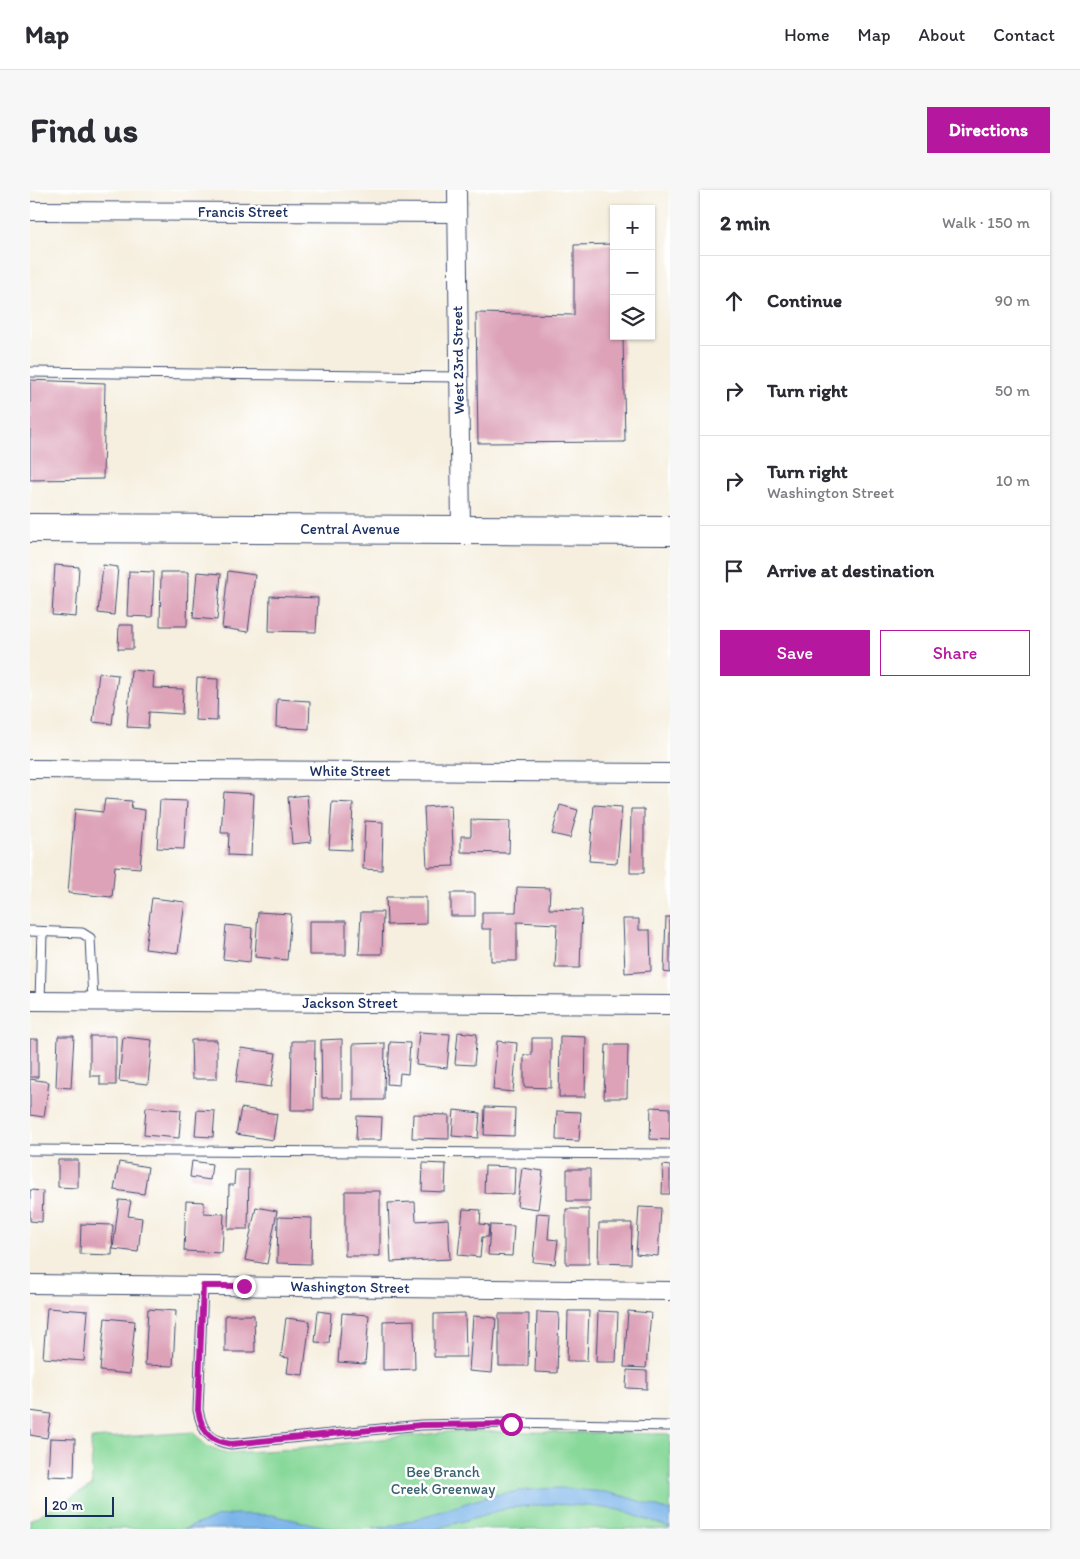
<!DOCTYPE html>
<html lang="en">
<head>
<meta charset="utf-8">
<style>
  :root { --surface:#fff; --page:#f7f7f7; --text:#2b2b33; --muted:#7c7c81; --line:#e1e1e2; --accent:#b5179e }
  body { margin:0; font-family:Itim,sans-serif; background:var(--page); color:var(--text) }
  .controls { position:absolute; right:15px; top:15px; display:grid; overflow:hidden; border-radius:0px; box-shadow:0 1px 4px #0004 }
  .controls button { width:45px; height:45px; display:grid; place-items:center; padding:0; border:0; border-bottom:1px solid var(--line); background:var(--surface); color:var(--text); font:25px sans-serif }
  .scale { position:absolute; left:15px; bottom:12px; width:69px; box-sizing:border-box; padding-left:5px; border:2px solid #1b2f5e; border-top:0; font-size:14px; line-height:18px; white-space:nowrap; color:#1b2f5e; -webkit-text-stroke:4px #fff; paint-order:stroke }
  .stop { position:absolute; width:15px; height:15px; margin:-11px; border:4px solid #b5179e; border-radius:50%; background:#fff }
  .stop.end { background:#b5179e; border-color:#fff; box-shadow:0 1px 5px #0008 }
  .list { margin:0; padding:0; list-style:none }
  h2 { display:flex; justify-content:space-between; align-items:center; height:65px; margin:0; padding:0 20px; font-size:21px }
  h2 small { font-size:16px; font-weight:400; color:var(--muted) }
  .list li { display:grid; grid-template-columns:32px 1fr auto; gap:15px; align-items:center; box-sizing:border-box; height:90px; padding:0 20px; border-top:1px solid var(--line) }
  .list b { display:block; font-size:19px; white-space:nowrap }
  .list p { margin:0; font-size:16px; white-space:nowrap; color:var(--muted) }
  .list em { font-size:16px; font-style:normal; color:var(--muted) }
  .actions { display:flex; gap:10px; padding:15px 20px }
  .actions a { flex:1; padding:11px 0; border:1px solid var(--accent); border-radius:0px; text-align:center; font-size:18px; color:var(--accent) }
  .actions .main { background:var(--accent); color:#fff }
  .icon { flex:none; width:28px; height:28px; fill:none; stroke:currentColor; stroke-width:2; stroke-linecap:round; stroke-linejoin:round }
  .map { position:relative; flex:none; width:640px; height:1339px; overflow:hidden; border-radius:0px }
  header { display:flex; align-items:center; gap:30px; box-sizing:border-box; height:70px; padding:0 25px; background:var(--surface); border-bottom:1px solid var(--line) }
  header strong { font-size:24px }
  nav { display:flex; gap:28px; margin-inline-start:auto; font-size:18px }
  .intro { display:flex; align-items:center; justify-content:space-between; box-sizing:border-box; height:120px; padding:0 30px }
  h1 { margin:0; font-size:35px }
  .button { padding:12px 22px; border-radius:0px; background:var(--accent); color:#fff; font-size:18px; font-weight:700 }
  main { display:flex; gap:30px; padding:0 30px }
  aside { flex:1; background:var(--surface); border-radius:0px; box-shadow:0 1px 4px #0004 }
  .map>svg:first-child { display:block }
</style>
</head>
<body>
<header>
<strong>Map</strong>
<nav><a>Home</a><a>Map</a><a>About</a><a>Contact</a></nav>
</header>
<div class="intro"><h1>Find us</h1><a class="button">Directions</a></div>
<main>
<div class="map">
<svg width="640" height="1339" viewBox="0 0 640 1339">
  <rect width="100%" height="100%" fill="#fff"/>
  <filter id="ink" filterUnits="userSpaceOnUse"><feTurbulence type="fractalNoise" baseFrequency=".02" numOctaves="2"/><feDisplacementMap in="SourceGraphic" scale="10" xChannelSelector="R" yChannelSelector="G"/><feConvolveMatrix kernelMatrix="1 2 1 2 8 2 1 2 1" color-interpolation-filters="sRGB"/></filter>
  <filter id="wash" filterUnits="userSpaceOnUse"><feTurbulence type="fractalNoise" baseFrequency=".0096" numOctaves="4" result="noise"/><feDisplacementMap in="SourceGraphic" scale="20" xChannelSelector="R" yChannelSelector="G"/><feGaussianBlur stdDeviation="1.12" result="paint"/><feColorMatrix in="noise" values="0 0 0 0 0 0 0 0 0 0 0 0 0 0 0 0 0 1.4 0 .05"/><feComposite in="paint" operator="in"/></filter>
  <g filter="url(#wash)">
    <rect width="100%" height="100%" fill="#f6efdf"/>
    <!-- green -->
    <path fill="#87d899" stroke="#51847c" d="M426 1241 640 1244V1339H0V1330L62 1296 61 1249 164 1242 169 1249 177 1256 197 1263 250 1260Z"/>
    <!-- water -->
    <path fill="#77b2e8" stroke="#4970a3" d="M530 1298 575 1302 593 1306 640 1321V1338L589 1320 558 1316 522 1314 478 1318 406 1339H342C381 1334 419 1317 457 1307 481 1301 505 1299 530 1298Z
      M205 1324 242 1325 304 1339H154L189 1326Z"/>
    <g id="blocks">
      <!-- building -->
      <path fill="#dda2b8" d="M584 54V146H593L595 252 448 253 446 123 544 125V55Z
        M0 190 75 193 73 289 0 290Z
        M25 375 49 377 46 427 22 425Z
        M73 375 88 377 84 425 68 423Z
        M99 381 124 382 122 427 97 426Z
        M198 381 225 385 218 442 192 438Z
        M131 382H158L157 436H130Z
        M167 382 191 384 187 430 163 428Z
        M240 406 288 408 286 442 239 441Z
        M89 435H103V459H88Z
        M101 480 124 482 123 498 153 499 152 524 119 522 118 538 97 537Z
        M69 483 88 485 82 534 63 532Z
        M167 488 188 489 187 531 165 530Z
        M247 509 280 511 279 539 246 537Z
        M194 602 224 604 221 666 198 665 199 643H191Z
        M277 605 281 652 262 654 258 607Z
        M75 609 102 611 101 618 115 620 110 678 85 676 82 707 38 703 45 619 73 622Z
        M130 610 157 611 154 659 127 658Z
        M302 612 323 613 321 660 299 659Z
        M421 615 424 676 397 677 394 617Z
        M530 615 548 620 540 648 522 644Z
        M564 615 592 617 587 673 559 671Z
        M601 619H614V683H600Z
        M441 630 480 631 479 663 431 662V646H441Z
        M335 631 353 632 352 680 333 679Z
        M487 697 520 698 519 719 552 720 550 778H525L527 734 487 732V771H461V739H452V722H486Z
        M421 703H445V726H421Z
        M356 707H396V734L357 735Z
        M122 708 155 712 148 763 115 759Z
        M228 722 261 724 257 770 225 767Z
        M331 722H353L352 764H329Z
        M636 727H640V783L634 782Z
        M593 729H609V740H620L621 781 595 783Z
        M279 731H316V765H279Z
        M196 735 222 738 220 772 193 769Z
        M389 842 420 844 417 878 386 875Z
        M428 842 447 844 444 875 425 874Z
        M28 846H44L41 898 26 897Z
        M60 846H86V895H70V886H60Z
        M530 846 556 847 555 907H529Z
        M93 847 122 850 118 894 89 891Z
        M502 848H521V898L494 897V865H502Z
        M0 849H8V887H0Z
        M312 849V908H292L291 850Z
        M161 850H187V889H162Z
        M262 851H285L284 920H261Z
        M467 851 487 853 483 902 463 900Z
        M360 852 380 853 378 884 370 883 369 895 357 894Z
        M355 853 354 910H323V854Z
        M576 855H598L597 908H574Z
        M211 858 246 863 241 897 206 892Z
        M0 889 19 892 14 927 0 925Z
        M116 917 151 920 149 948 114 945Z
        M455 917 485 918 484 946 454 945Z
        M621 917 640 918V950L620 949Z
        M211 918 247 924 243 950 206 944Z
        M167 920 185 921 183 947 165 946Z
        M424 920 450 923 448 948 422 946Z
        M527 921 551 922 549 951 526 950Z
        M383 924 419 925V949L382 948Z
        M327 926 352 927 351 950H326Z
        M28 970H48V998L28 997Z
        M162 971 182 974 180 990 160 987Z
        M89 972 118 977 114 1004 84 1000Z
        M393 973 416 974 415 1002 392 1001Z
        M633 975 640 976V1004H632Z
        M455 976 485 977 484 1004 454 1003Z
        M492 978 513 981 508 1019 487 1016Z
        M537 979H560V1011H537Z
        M205 980H219L218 1039H198L199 995H204Z
        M0 1000 13 1001 12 1032 0 1031Z
        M315 1001H350V1066H315Z
        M89 1010 101 1011 98 1026 112 1028 108 1062 83 1059Z
        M156 1011 174 1012V1023L194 1024 192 1063 154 1061Z
        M385 1012 386 1031 418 1029 420 1069 361 1072 358 1013Z
        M226 1017 247 1021 237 1074 215 1070Z
        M609 1017 631 1018 628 1066 606 1064Z
        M433 1019 451 1020 450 1034 459 1035 458 1047H452L450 1067 428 1065Z
        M536 1019H559V1074H536Z
        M507 1023 520 1024 518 1049 528 1050 525 1074 503 1072Z
        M248 1027 282 1028 281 1074 247 1073Z
        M569 1033H602L601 1074 568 1073Z
        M51 1034 83 1035 82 1065 50 1064Z
        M460 1035 484 1036 482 1066 458 1065Z
        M17 1118 58 1121 54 1171 13 1168Z
        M118 1119 146 1121 143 1176 115 1175Z
        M288 1121 301 1123 299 1153 285 1152Z
        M538 1121H559L557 1171H537Z
        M568 1121 588 1122 586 1172H566Z
        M598 1121 621 1123 616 1178 594 1177Z
        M507 1122 529 1123 527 1183 505 1182Z
        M312 1123 339 1125 335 1174 308 1172Z
        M435 1123 436 1167H404V1124Z
        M469 1124H499L498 1176H469Z
        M195 1125H224L225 1162H195Z
        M443 1126 466 1128 462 1183 439 1181Z
        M75 1128 105 1131 100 1184 70 1181Z
        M256 1128 280 1131 273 1185 257 1183 259 1168 251 1167Z
        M384 1130 385 1179 353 1180V1131Z
        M597 1180 617 1181V1199L596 1198Z
        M0 1221 21 1224 17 1248 0 1245Z
        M20 1248 45 1249 44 1287 18 1286Z"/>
    </g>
  </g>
  <g filter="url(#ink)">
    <use href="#blocks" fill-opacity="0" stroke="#3c4c71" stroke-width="1"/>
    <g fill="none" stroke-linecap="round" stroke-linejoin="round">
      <!-- service casing -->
      <g stroke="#3c4c71" stroke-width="11">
        <path id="service" d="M0 182 428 187
          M0 741 52 743 60 748 63 811
          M10 811 12 742
          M0 960 640 964
          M173 1096 168 1220C172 1241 179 1251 201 1254L391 1235 481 1233 640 1236"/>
      </g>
      <!-- minor casing -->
      <g stroke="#3c4c71" stroke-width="20">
        <path id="minor" d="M427 0 431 340
          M0 21 427 23
          M0 579 640 583
          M0 811 640 815
          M0 1094 640 1101"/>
      </g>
      <!-- primary casing -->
      <g stroke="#3c4c71" stroke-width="30">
        <path id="primary" d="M0 338 640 341"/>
      </g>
      <!-- service -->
      <use href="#service" stroke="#fff" stroke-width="9"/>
      <!-- minor -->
      <use href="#minor" stroke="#fff" stroke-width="18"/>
      <!-- primary -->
      <use href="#primary" stroke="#fff" stroke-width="28"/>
    </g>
  </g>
  <g fill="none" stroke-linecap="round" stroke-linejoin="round" filter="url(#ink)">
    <!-- route -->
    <path stroke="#b5179e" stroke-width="6" d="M214 1096H173L168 1220C172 1241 179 1251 201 1254L391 1235 481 1234"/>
  </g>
  <g text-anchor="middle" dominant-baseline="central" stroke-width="5" stroke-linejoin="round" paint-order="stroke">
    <!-- street labels -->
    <g font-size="15" fill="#1b2f5e" stroke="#fff">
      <text x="213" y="22">Francis Street</text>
      <text transform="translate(428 170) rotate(-91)">West 23rd Street</text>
      <text x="320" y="339">Central Avenue</text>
      <text x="320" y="581">White Street</text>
      <text x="320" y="813">Jackson Street</text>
      <text transform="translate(320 1097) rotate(1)">Washington Street</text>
    </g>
    <!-- park labels -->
    <g font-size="15" fill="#3b6270" stroke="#fff">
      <text x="413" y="1282">Bee Branch<tspan x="413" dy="17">Creek Greenway</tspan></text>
    </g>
  </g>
</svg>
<div class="controls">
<button>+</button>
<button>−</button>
<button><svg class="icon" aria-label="layers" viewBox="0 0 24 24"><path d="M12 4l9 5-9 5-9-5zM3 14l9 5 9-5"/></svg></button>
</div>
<div class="scale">20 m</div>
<div class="stop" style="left:481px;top:1234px"></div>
<div class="stop end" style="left:214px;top:1096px"></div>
</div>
<aside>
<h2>2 min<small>Walk · 150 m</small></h2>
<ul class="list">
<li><svg class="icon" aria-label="ahead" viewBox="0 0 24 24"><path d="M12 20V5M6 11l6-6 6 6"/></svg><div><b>Continue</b></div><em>90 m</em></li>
<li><svg class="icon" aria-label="right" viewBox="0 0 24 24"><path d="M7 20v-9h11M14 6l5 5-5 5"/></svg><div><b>Turn right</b></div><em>50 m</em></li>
<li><svg class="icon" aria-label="right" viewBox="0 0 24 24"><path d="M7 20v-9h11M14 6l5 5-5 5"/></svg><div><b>Turn right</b><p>Washington Street</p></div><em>10 m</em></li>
<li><svg class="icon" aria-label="arrive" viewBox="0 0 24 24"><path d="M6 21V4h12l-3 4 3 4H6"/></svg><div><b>Arrive at destination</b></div></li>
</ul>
<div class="actions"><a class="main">Save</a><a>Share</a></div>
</aside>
</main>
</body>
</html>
